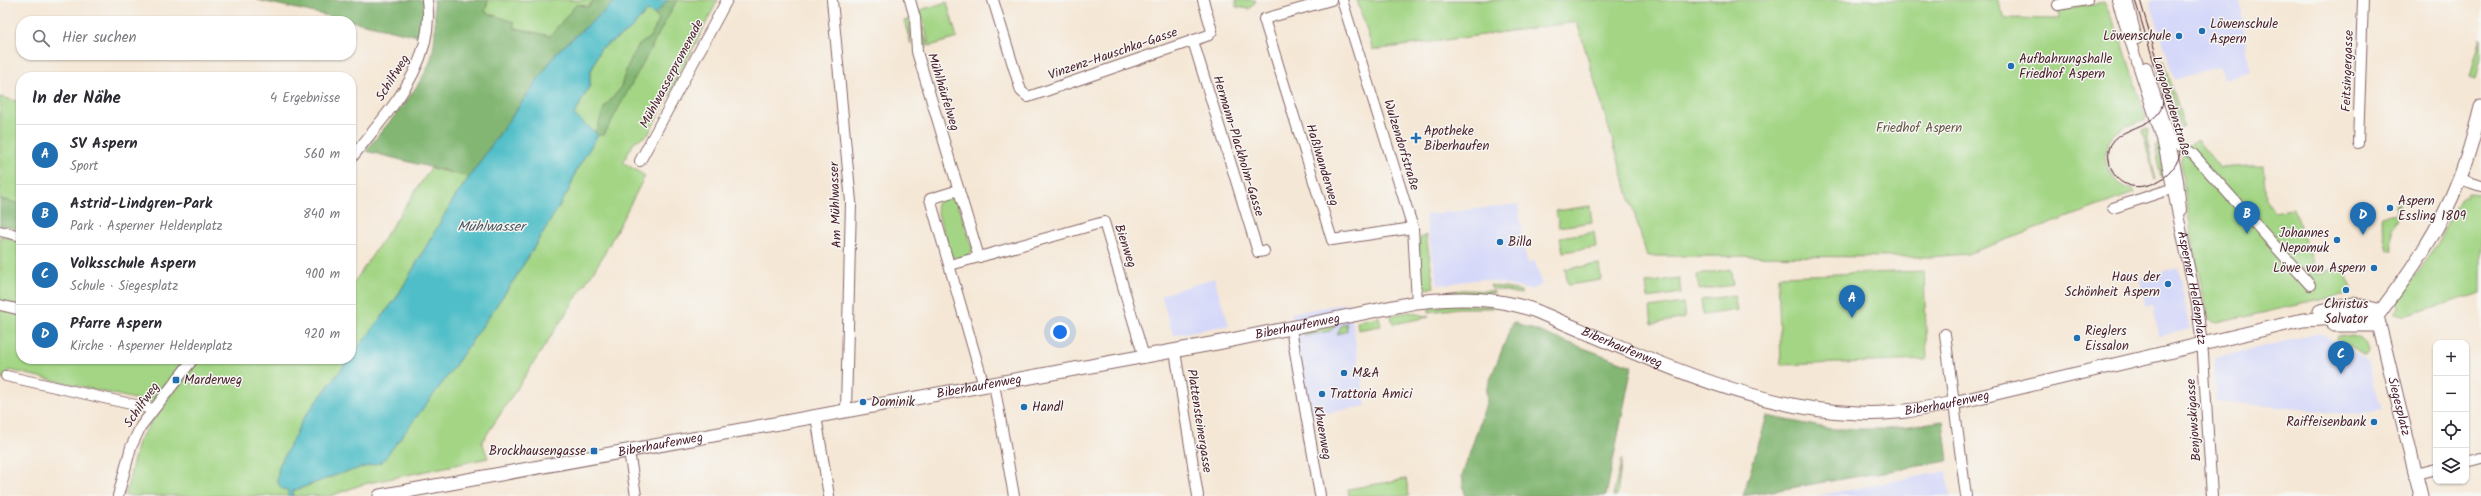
<!DOCTYPE html>
<html lang="de">
<head>
<meta charset="utf-8">
<style>
  :root { --surface:#fff; --page:#f2f2f3; --text:#2b2b33; --muted:#7c7c81; --line:#e1e1e2; --accent:#1f6fb2 }
  body { margin:0; font-family:Kalam,sans-serif; background:var(--page); color:var(--text) }
  .controls { position:absolute; right:12px; bottom:12px; display:grid; overflow:hidden; border-radius:8px; box-shadow:0 1px 3px #0004 }
  .controls button { width:36px; height:36px; display:grid; place-items:center; padding:0; border:0; border-bottom:1px solid var(--line); background:var(--surface); color:var(--text); font:20px sans-serif }
  .you { position:absolute; left:1060px; top:332px; width:14px; height:14px; margin:-10px; border:3px solid #fff; border-radius:50%; background:#1a73e8; box-shadow:0 0 0 6px #1a73e833 }
  .badge { display:grid; place-items:center; width:26px; height:26px; border-radius:50%; background:var(--accent); color:#fff; font-size:13px; font-weight:700 }
  .pin { position:absolute; translate:-50% -33px; filter:drop-shadow(0 1px 2px #0008) }
  .pin::after { content:''; position:absolute; top:21px; width:14px; height:12px; background:inherit; clip-path:polygon(0 0,100% 0,50% 100%) }
  .list { margin:0; padding:0; list-style:none }
  h2 { display:flex; justify-content:space-between; align-items:center; height:52px; margin:0; padding:0 16px; font-size:17px }
  h2 small { font-size:13px; font-weight:400; color:var(--muted) }
  .list li { display:grid; grid-template-columns:26px 1fr auto; gap:12px; align-items:center; box-sizing:border-box; height:60px; padding:0 16px; border-top:1px solid var(--line) }
  .list b { display:block; font-size:15px; white-space:nowrap }
  .list p { margin:0; font-size:13px; white-space:nowrap; color:var(--muted) }
  .list em { font-size:13px; font-style:normal; color:var(--muted) }
  .icon { flex:none; width:22px; height:22px; fill:none; stroke:currentColor; stroke-width:2; stroke-linecap:round; stroke-linejoin:round }
  .map { position:relative; flex:none; width:2481px; height:496px; overflow:hidden }
  .search { position:absolute; background:var(--surface); box-shadow:0 1px 3px #0004; left:16px; top:16px; width:340px; height:44px; display:flex; align-items:center; gap:10px; box-sizing:border-box; padding:0 14px; border-radius:16px; color:var(--muted); font-size:15px }
  .panel { position:absolute; background:var(--surface); box-shadow:0 1px 3px #0004; left:16px; top:72px; width:340px; height:292px; border-radius:16px }
  .map>svg:first-child { display:block }
</style>
</head>
<body>
<div class="map">
<svg width="2481" height="496" viewBox="0 0 2481 496">
  <rect width="100%" height="100%" fill="#f6f6f2"/>
  <filter id="ink" filterUnits="userSpaceOnUse"><feTurbulence type="fractalNoise" baseFrequency=".025" numOctaves="2"/><feDisplacementMap in="SourceGraphic" scale="8" xChannelSelector="R" yChannelSelector="G"/><feConvolveMatrix kernelMatrix="1 2 1 2 8 2 1 2 1" color-interpolation-filters="sRGB"/></filter>
  <filter id="wash" filterUnits="userSpaceOnUse"><feTurbulence type="fractalNoise" baseFrequency=".012" numOctaves="4" result="noise"/><feDisplacementMap in="SourceGraphic" scale="16" xChannelSelector="R" yChannelSelector="G"/><feGaussianBlur stdDeviation="0.9" result="paint"/><feColorMatrix in="noise" values="0 0 0 0 0 0 0 0 0 0 0 0 0 0 0 0 0 1.4 0 .05"/><feComposite in="paint" operator="in"/></filter>
  <g filter="url(#wash)">
    <rect width="100%" height="100%" fill="#f5e7d5"/>
    <!-- built -->
    <path fill="#d5d8f9" d="M2153 0H2240L2250 72 2223 80 2219 66 2175 80 2151 4Z
      M1518 204 1525 254 1528 263 1535 261 1542 285 1530 290 1481 279 1438 285 1425 215Z
      M2178 267 2190 329 2158 337 2153 305 2145 307 2141 278Z
      M1214 278 1229 325 1173 335 1161 295Z
      M1349 303 1366 406 1310 416 1291 313Z
      M2320 333 2367 361 2382 410 2358 415 2215 401 2214 358Z
      M1947 471 1951 496H1815Z"/>
    <!-- green -->
    <path fill="#a3d584" stroke="#767a58" d="M488 0H594L588 7 577 4 550 36 512 27 484 12Z
      M677 0H718L648 135 635 141 623 162 645 176 602 258 482 442 488 458 364 484 330 496H293V491L336 475 447 377 514 280 569 190 577 169Z
      M1236 0H1255L1256 1 1249 9 1236 7Z
      M1357 0H1659L1660 2 1668 0H1998L2005 18 2059 19 2058 10 2104 2 2121 38 2146 120C2135 124 2123 125 2115 134 2094 154 2109 184 2133 190L2134 193 1967 254 1930 257 1647 256 1577 22 1373 50Z
      M947 2 957 38 930 46 920 10Z
      M647 11H650L659 20 650 37 638 47 628 65 620 89 604 108 597 129 593 132 574 115 590 85V74L600 49 630 30Z
      M910 19 911 44 904 21Z
      M921 24 928 46 921 48Z
      M2481 37V58L2476 79 2470 77Z
      M2164 60 2184 125 2181 129 2161 61Z
      M0 97 21 102V204L0 199Z
      M2148 128 2147 139 2156 180H2155L2142 130Z
      M2197 140 2220 168 2263 165 2266 199 2274 212 2293 209 2318 275 2344 266 2352 293 2216 323 2209 320 2195 257 2180 163 2184 149Z
      M2160 143 2165 175 2162 177 2155 146Z
      M431 168 469 177 453 200 397 297 351 357V284H353Z
      M2467 193 2481 194V293L2404 316 2394 314 2400 306 2396 305 2432 252 2462 196 2465 198Z
      M952 196 956 198 973 249 969 255 957 259 951 255 936 207 939 200Z
      M2400 203 2401 209 2392 229 2393 250 2388 251 2381 216 2396 213V204Z
      M1590 206 1592 222 1559 227 1556 211Z
      M1594 232 1596 247 1563 252 1560 237Z
      M1426 235 1434 287 1426 289C1416 278 1417 253 1420 238Z
      M0 236 21 240V306L0 301Z
      M1599 264 1601 280 1568 285 1565 269Z
      M1730 269 1733 285 1699 290 1697 275Z
      M1924 271 1927 360 1781 365 1778 276Z
      M1679 278 1681 293 1648 298 1646 283Z
      M1490 285 1521 291V294L1491 288Z
      M1462 290 1494 291V293L1436 294Z
      M1734 295 1737 310 1703 315 1701 300Z
      M1683 303 1685 318 1652 324 1650 308Z
      M1452 304 1492 306V308H1459L1429 312V308Z
      M0 309 21 314V359H187L152 403 9 370 7 379 0 378Z
      M1410 312 1429 317 1394 324 1390 315Z
      M1379 317 1381 326 1358 330 1357 321Z
      M1346 323 1347 331 1337 334 1342 324Z
      M1337 325 1330 331 1304 336 1305 330Z
      M2338 335C2354 336 2364 335 2368 352L2366 355H2362L2337 339Z
      M200 359H349L303 419 288 496H125L138 442 161 407Z
      M1622 459 1617 496H1613Z
      M1406 479 1409 496H1349L1348 489Z"/>
    <!-- forest -->
    <path fill="#82b672" stroke="#666a4e" d="M257 0H424L423 37Z
      M433 0H488L485 12 514 22V28L550 36 577 4 588 7 594 0H617L558 51 469 177 366 151C383 128 427 82 432 55 436 38 436 18 433 0Z
      M668 0H677L604 135H598L593 132 597 129 604 108 620 89 628 65 638 46 650 37 659 20 655 14Z
      M0 199 21 204V230L0 225Z
      M1513 322 1632 366 1606 496H1465L1462 476 1487 401 1486 390Z
      M1767 416 1831 429H1889L1943 421 1948 461 1743 496Z"/>
    <!-- water -->
    <path fill="#50bec8" stroke="#4d6e7a" d="M617 0H668L655 14 647 11 630 30 600 49 590 74V85L574 115 598 135 577 169 569 190 514 280 447 377 382 462 336 475 293 491V496H288V491L281 488 277 481 279 466 303 419 397 297 453 200 558 51Z"/>
  </g>
  <g filter="url(#ink)">
    <g fill="none" stroke-linecap="round" stroke-linejoin="round">
      <!-- minor casing -->
      <g stroke="#866566" stroke-width="12">
        <g id="minor">
          <path d="M832 0 851 202 846 410"/>
          <path d="M910 0 915 18 917 52 979 257 950 265"/>
          <path d="M993 0 1021 91 1028 97 1209 35 1212 31 1203 0"/>
          <path d="M1331 0 1264 19 1332 240 1413 228"/>
          <path d="M1342 0 1413 228 1417 302"/>
          <path id="s1" d="M2117 0 2162 139 2197 305 2203 354 2212 496"/>
          <path d="M2127 0 2137 39"/>
          <path d="M2058 5 2087 0"/>
          <path d="M1193 41 1258 252 1264 251"/>
          <path d="M2146 67 2169 138 2178 180 2181 210"/>
          <path d="M2166 139 2169 138 2193 154 2310 285"/>
          <path d="M2358 143 2363 0"/>
          <path d="M351 159C388 110 436 66 427 0"/>
          <path d="M640 161 727 0"/>
          <path d="M2460 179 2481 186"/>
          <path d="M959 190 930 199 984 386"/>
          <path d="M2113 208 2177 187"/>
          <path d="M0 231 21 236"/>
          <path d="M979 257 1104 222 1144 357"/>
          <path d="M0 305 21 310"/>
          <path d="M1291 329 1320 495"/>
          <path d="M1945 334 1966 496"/>
          <path d="M1175 351 1198 496"/>
          <path d="M6 376 153 409"/>
          <path d="M994 384 1014 496"/>
          <path d="M816 416 829 496"/>
          <path d="M629 451 636 496"/>
          <path d="M2466 462 2481 458"/>
          <path d="M2416 474 2436 469"/>
          <path d="M118 496 131 447 141 426 193 359"/>
        </g>
      </g>
      <!-- major casing -->
      <g stroke="#866566" stroke-width="15">
        <g id="major">
          <path d="M2320 311 2353 304 2381 311"/>
          <path d="M2377 316C2409 274 2440 230 2459 180 2468 157 2475 131 2481 107"/>
          <path id="s2" d="M2377 316 2421 496"/>
          <path d="M2334 325H2374"/>
          <path id="s3" d="M380 496 1222 342 1417 302C1458 297 1497 297 1536 311 1634 352 1751 410 1858 413 1890 415 1922 409 1954 403L2303 320 2377 316"/>
        </g>
      </g>
      <!-- minor -->
      <use href="#minor" stroke="#fff" stroke-width="10"/>
      <!-- major -->
      <use href="#major" stroke="#fff" stroke-width="13"/>
      <!-- tram -->
      <path stroke="#4a1f2b" stroke-width="1" d="M2135 0 2162 89C2173 139 2097 117 2110 165 2122 208 2190 181 2180 136L2140 0"/>
    </g>
  </g>
  <!-- markers -->
  <g fill="#1f6fb2" stroke="#f6f6f2" stroke-width="1.5">
    <circle cx="2202" cy="31" r="4"/>
    <circle cx="2179" cy="36" r="4"/>
    <circle cx="2011" cy="66" r="4"/>
    <path d="M1414 132h4v4h4v4h-4v4h-4v-4h-4v-4h4z"/>
    <circle cx="2390" cy="208" r="4"/>
    <circle cx="2337" cy="240" r="4"/>
    <circle cx="1500" cy="242" r="4"/>
    <circle cx="2374" cy="268" r="4"/>
    <circle cx="2168" cy="284" r="4"/>
    <circle cx="2346" cy="290" r="4"/>
    <circle cx="2077" cy="338" r="4"/>
    <circle cx="1344" cy="373" r="4"/>
    <rect x="172" y="376" width="8" height="8" rx="2"/>
    <circle cx="1322" cy="394" r="4"/>
    <circle cx="863" cy="402" r="4"/>
    <circle cx="1024" cy="407" r="4"/>
    <circle cx="2374" cy="422" r="4"/>
    <rect x="590" y="447" width="8" height="8" rx="2"/>
  </g>
  <g text-anchor="middle" dominant-baseline="central" stroke-width="3" stroke-linejoin="round" paint-order="stroke">
    <!-- poi labels -->
    <g font-size="13" fill="#4a1f2b" stroke="#f6f6f2" text-anchor="start">
      <text x="2210" y="24">Löwenschule<tspan x="2210" dy="15">Aspern</tspan></text>
      <text x="2171" y="36" text-anchor="end">Löwenschule</text>
      <text x="2019" y="59">Aufbahrungshalle<tspan x="2019" dy="15">Friedhof Aspern</tspan></text>
      <text x="1424" y="131">Apotheke<tspan x="1424" dy="15">Biberhaufen</tspan></text>
      <text x="2398" y="201">Aspern<tspan x="2398" dy="15">Essling 1809</tspan></text>
      <text x="2329" y="233" text-anchor="end">Johannes<tspan x="2329" dy="15">Nepomuk</tspan></text>
      <text x="1508" y="242">Billa</text>
      <text x="2366" y="268" text-anchor="end">Löwe von Aspern</text>
      <text x="2160" y="277" text-anchor="end">Haus der<tspan x="2160" dy="15">Schönheit Aspern</tspan></text>
      <text x="2346" y="304" text-anchor="middle">Christus<tspan x="2346" dy="15">Salvator</tspan></text>
      <text x="2085" y="331">Rieglers<tspan x="2085" dy="15">Eissalon</tspan></text>
      <text x="1352" y="373">M&amp;A</text>
      <text x="184" y="380">Marderweg</text>
      <text x="1330" y="394">Trattoria Amici</text>
      <text x="871" y="402">Dominik</text>
      <text x="1032" y="407">Handl</text>
      <text x="2366" y="422" text-anchor="end">Raiffeisenbank</text>
      <text x="586" y="451" text-anchor="end">Brockhausengasse</text>
    </g>
    <!-- street labels -->
    <g font-size="13" fill="#4a1f2b" stroke="#f6f6f2">
      <text transform="translate(1113 54) rotate(-19)">Vinzenz-Hauschka-Gasse</text>
      <text transform="translate(2348 71) rotate(-88)">Feitsingergasse</text>
      <text transform="translate(672 74) rotate(-62)">Mühlwasserpromenade</text>
      <text transform="translate(393 78) rotate(-58)">Schilfweg</text>
      <text transform="translate(943 92) rotate(73)">Mühlhäufelweg</text>
      <text transform="translate(2171 106) rotate(73)">Langobardenstraße</text>
      <text transform="translate(1401 145) rotate(73)">Wulzendorfstraße</text>
      <text transform="translate(1238 146) rotate(73)">Hermann-Plackholm-Gasse</text>
      <text transform="translate(1322 165) rotate(73)">Haßlwanderweg</text>
      <text transform="translate(836 205) rotate(-92)">Am Mühlwasser</text>
      <text transform="translate(1125 246) rotate(72)">Bienweg</text>
      <text stroke="none"><textPath href="#s1" startOffset="298">Asperner Heldenplatz</textPath></text>
      <text stroke="none"><textPath href="#s3" startOffset="933">Biberhaufenweg</textPath></text>
      <text stroke="none"><textPath href="#s3" startOffset="1269">Biberhaufenweg</textPath></text>
      <text stroke="none"><textPath href="#s3" startOffset="609">Biberhaufenweg</textPath></text>
      <text stroke="none"><textPath href="#s3" startOffset="1605">Biberhaufenweg</textPath></text>
      <text transform="translate(142 405) rotate(-55)">Schilfweg</text>
      <text stroke="none"><textPath href="#s2" startOffset="93">Siegesplatz</textPath></text>
      <text transform="translate(2194 420) rotate(-94)">Benjowskigasse</text>
      <text transform="translate(1199 421) rotate(81)">Plattensteinergasse</text>
      <text transform="translate(1322 433) rotate(80)">Khuenweg</text>
      <text stroke="none"><textPath href="#s3" startOffset="285">Biberhaufenweg</textPath></text>
    </g>
    <!-- park labels -->
    <g font-size="13" fill="#655646" stroke="#f6f6f2">
      <text x="1919" y="128">Friedhof Aspern</text>
    </g>
    <!-- water labels -->
    <g font-size="14" font-style="italic" fill="#4c5762" stroke="#f6f6f2">
      <text x="491" y="227">Mühlwasser</text>
    </g>
  </g>
</svg>
<div class="controls">
<button>+</button>
<button>−</button>
<button><svg class="icon" aria-label="locate" viewBox="0 0 24 24"><circle cx="12" cy="12" r="6"/><path d="M12 2v4M12 18v4M2 12h4M18 12h4"/></svg></button>
<button><svg class="icon" aria-label="layers" viewBox="0 0 24 24"><path d="M12 4l9 5-9 5-9-5zM3 14l9 5 9-5"/></svg></button>
</div>
<div class="you"></div>
<div class="pin badge" style="left:1852px;top:318px">A</div>
<div class="pin badge" style="left:2247px;top:234px">B</div>
<div class="pin badge" style="left:2341px;top:374px">C</div>
<div class="pin badge" style="left:2363px;top:235px">D</div>
<div class="search"><svg class="icon" aria-label="search" viewBox="0 0 24 24"><circle cx="10" cy="10" r="6"/><path d="M15 15l6 6"/></svg>Hier suchen</div>
<section class="panel">
<h2>In der Nähe<small>4 Ergebnisse</small></h2>
<ul class="list">
<li><span class="badge">A</span><div><b>SV Aspern</b><p>Sport</p></div><em>560 m</em></li>
<li><span class="badge">B</span><div><b>Astrid-Lindgren-Park</b><p>Park · Asperner Heldenplatz</p></div><em>840 m</em></li>
<li><span class="badge">C</span><div><b>Volksschule Aspern</b><p>Schule · Siegesplatz</p></div><em>900 m</em></li>
<li><span class="badge">D</span><div><b>Pfarre Aspern</b><p>Kirche · Asperner Heldenplatz</p></div><em>920 m</em></li>
</ul>
</section>
</div>
</body>
</html>
